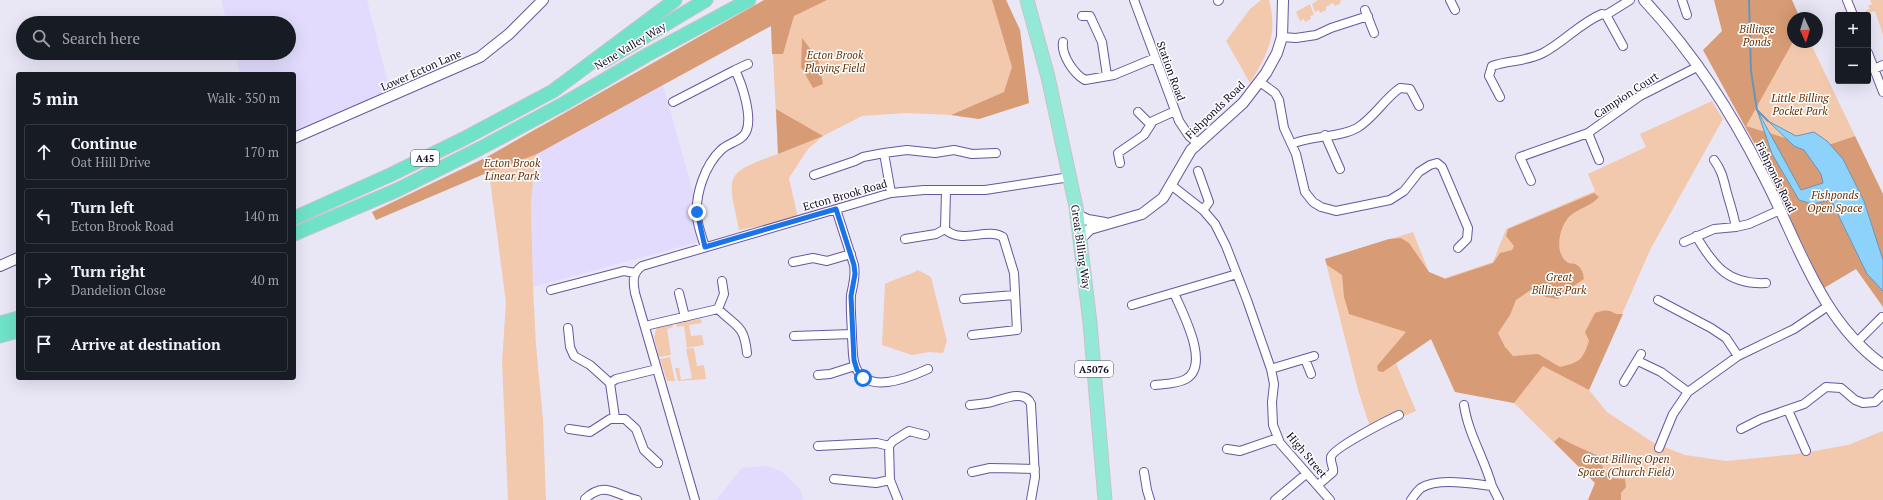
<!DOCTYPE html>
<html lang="en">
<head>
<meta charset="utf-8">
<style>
  :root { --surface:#171b24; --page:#242831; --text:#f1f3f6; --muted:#9ea1a6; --line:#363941 }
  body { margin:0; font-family:"PT Serif",serif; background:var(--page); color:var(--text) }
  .controls { position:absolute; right:12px; top:12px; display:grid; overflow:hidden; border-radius:4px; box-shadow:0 4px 16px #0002 }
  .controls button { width:36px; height:36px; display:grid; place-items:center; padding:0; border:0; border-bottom:1px solid var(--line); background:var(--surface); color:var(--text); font:20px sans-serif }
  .compass { position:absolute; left:1787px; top:12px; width:36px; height:36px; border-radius:50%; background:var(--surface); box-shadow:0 4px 16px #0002; rotate:176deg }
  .stop { position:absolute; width:12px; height:12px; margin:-9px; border:3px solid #1a73e8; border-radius:50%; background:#fff }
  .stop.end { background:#1a73e8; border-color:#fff; box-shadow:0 1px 4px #0008 }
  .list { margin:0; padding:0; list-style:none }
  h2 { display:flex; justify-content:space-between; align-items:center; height:52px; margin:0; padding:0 16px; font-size:17px }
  h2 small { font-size:13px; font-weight:400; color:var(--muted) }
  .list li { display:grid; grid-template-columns:26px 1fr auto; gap:12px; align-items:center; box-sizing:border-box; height:56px; margin:0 8px 8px; padding:0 8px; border:1px solid var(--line); border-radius:4px }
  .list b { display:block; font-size:15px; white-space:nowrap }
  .list p { margin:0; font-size:13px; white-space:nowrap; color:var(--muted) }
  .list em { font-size:13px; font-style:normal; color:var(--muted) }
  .icon { flex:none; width:22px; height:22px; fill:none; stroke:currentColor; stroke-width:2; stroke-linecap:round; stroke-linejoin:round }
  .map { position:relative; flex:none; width:1883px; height:500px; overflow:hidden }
  .search { position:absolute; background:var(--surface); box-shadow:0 4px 16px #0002; left:16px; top:16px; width:280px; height:44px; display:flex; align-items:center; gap:10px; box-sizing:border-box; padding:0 14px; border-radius:22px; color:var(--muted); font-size:15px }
  .panel { position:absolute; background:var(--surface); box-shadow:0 4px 16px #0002; left:16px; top:72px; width:280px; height:308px; border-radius:4px }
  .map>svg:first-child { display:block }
</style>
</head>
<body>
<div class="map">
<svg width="1883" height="500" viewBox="0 0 1883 500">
  <rect width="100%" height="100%" fill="#e9e6f6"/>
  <!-- built -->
  <path fill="#e2dbfe" d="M221 0H367L392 99 294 141V74H240L234 53H289V23H227Z
    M663 85 694 195 692 221 698 242 533 287 531 203 537 154Z
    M768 466 781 471 800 489 803 500H716L742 468Z"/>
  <!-- green -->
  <path fill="#f3c9ae" d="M770 0H1006L1020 30 1029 103 979 119 951 115 906 113 862 116 823 136 808 149 789 178 798 218 739 230C728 175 722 174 778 154Z
    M1261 0H1269C1278 34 1268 54 1250 83L1226 41 1250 9Z
    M1318 0H1342L1340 1 1341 3 1335 6 1333 3 1326 7V10L1320 13 1319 10 1315 12 1312 4Z
    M1870 0H1883V35L1875 11 1866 14 1865 11 1870 9 1868 6 1872 4Z
    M1310 4 1314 15 1310 16 1311 19 1305 22 1304 19 1300 21 1296 12Z
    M1793 42H1810L1855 136 1819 148 1745 126Z
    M1712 101 1723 119 1650 250 1589 390 1607 412 1654 443 1685 455 1726 461 1797 454 1848 445 1883 431V500H1588L1595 483 1514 403 1455 392 1431 339 1396 363 1416 411 1371 430 1358 390 1325 259 1413 232 1429 272 1445 278 1493 262 1506 229 1595 191 1588 174 1646 147 1640 134Z
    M539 127 531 203 533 287 536 345 543 420 546 500H508L502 362 506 303 487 157Z
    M918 270 931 277 947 341 943 353 929 352 912 355 882 345 885 284C896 278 908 276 918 270Z
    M701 319 702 323 689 325 691 336 702 335 704 345 687 348 684 326 677 327 676 322Z
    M672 323 673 327 667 329 671 355 659 357 654 337 657 327Z
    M694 348 697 366 704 365 706 379 678 381 675 368H679L681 380 692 378 686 349Z
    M670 357 675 381H667L660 359Z"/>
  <!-- forest -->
  <path fill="#d79c75" d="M764 0H827L794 16 783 54H772L771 26 537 154 489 172 376 220 372 212 487 157Z
    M992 0H1006L1020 30 1029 103 979 119 951 115 1004 92 1012 67Z
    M1714 0H1792L1800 18H1793V42L1746 126 1819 148 1855 136 1883 194V307L1856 269 1824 288 1795 229 1776 183 1703 50 1722 31Z
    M802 38 818 59 823 84 813 88 801 67Z
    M776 109 823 136 778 154Z
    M1594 193 1599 197C1591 206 1580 208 1571 215 1560 224 1553 252 1567 262 1569 264 1573 263 1575 264 1582 267 1583 273 1584 279L1569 289 1558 299 1546 297 1532 289 1516 300 1510 315 1498 333 1505 347 1513 356 1538 354 1560 367C1580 362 1582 361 1589 341L1585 332 1595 313C1604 310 1608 309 1616 314H1623L1589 390 1543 366 1514 403 1455 392 1431 339 1383 372 1378 371 1377 366 1406 332 1349 314 1344 297 1342 275 1327 265 1325 259 1389 239 1401 238 1409 243 1429 272 1445 279 1493 263 1500 253 1512 250 1514 246 1506 236 1508 229Z
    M1559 437C1572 445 1587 450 1600 457L1603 468 1610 478 1625 479 1626 487 1621 493V500H1588L1595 483 1554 442Z"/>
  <!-- water -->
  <path fill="#8dd2fa" stroke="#6895ba" d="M1757 110 1801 190 1823 183 1821 174 1804 150 1794 146 1768 121 1796 136 1814 132 1827 141 1843 159 1864 201 1883 260V291L1867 274 1831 200 1812 204 1799 200 1772 154Z"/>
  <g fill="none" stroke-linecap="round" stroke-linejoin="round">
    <!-- stream -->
    <path stroke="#6895ba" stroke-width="2" d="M1749 0 1751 71 1757 110 1768 121"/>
    <!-- minor casing -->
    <g stroke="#69569c" stroke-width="10">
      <path id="minor" d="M1134 0 1179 121 1189 136 1198 143
        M1450 0 1455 10
        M1682 0 1687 15
        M1847 0 1853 15
        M1218 1 1219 0
        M1365 10 1374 33
        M1606 15 1623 46
        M1082 16H1090L1102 42 1107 76
        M1282 37 1296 38 1316 35 1331 28 1368 16
        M1063 42C1061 55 1074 74 1085 80L1114 75 1155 58
        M1868 53 1883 92
        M1874 69 1883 65
        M1260 82 1275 93 1279 100 1284 128 1296 154 1305 192 1313 202 1321 207 1336 211 1390 200 1404 191 1419 172 1430 165 1437 163 1442 167 1468 228 1467 239 1458 248
        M1500 97 1489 76 1492 66C1509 60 1525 62 1543 53 1564 42 1580 23 1602 14L1606 15 1630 0
        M673 102 735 70
        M1138 112 1150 124
        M1588 133 1599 160
        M1325 135 1340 169
        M1292 144C1313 135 1339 138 1357 128 1374 118 1384 99 1400 88L1410 89 1419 106
        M884 153 891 193
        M1714 160C1724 173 1724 185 1729 200 1732 210 1734 217 1736 227
        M1120 163 1118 153 1144 135 1153 121 1175 111
        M1198 171 1209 202 1203 210
        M814 175 855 161 863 157 884 153 907 150 935 153 954 150 972 154 996 153
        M1531 181 1520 157 1588 133 1640 96 1699 66
        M1171 185 1203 210 1215 224 1226 246 1247 300 1271 369 1274 384 1272 402 1273 425 1280 443 1330 500
        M946 191 945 229C961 245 986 227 1003 237L1014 273 1017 330 972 335
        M836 209 854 265C856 276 853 285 851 295 850 309 852 324 852 338 853 347 852 357 855 365 865 396 908 378 928 369
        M1696 236C1714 266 1728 285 1766 283
        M905 239 936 234 945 229
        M1684 242 1714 229 1736 227 1749 224 1780 210
        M705 247C702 237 698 227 697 217 695 194 705 165 721 150 728 143 742 141 746 132 753 117 742 84 735 70L748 64
        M793 262 813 258 827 261 851 254
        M551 290 624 271 635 273
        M679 293 685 317
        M964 299 1015 295
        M1658 300 1711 328 1726 338 1738 356
        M1132 305 1237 274
        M718 309C736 327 744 324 747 353
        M645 326 718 309 724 294 722 281
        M568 328 570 347 574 356 590 365 610 383 615 418
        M794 336 852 334
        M1857 342 1882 317
        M1305 359 1311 374
        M1638 361 1661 372 1688 392
        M1271 369 1314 356
        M818 375 830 374 855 366
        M1624 382 1641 354
        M610 383 616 379 657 369
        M1155 385C1165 384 1177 384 1186 379 1211 365 1182 312 1174 293
        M970 405C977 404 985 404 992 402 1003 399 1025 389 1031 404L1035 477 1031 500
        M1464 405C1468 433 1484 458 1492 486
        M1788 410 1806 451
        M569 429 590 432 610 419H625L636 429 644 450 658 463
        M1741 429 1761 419 1804 404 1826 387 1841 388 1855 400 1863 403 1875 402 1883 394
        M818 446 877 443 889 446
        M1659 448 1673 414 1688 392 1738 356 1794 329 1828 306
        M1227 449 1240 451 1278 438
        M972 472 990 468 1035 469
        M1144 472 1147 490 1150 500
        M834 479 876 483 890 480
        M1318 485 1333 472C1334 467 1330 463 1331 457 1333 448 1388 420 1399 415
        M585 499C605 480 615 495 637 500
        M695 500 635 293C633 282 632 273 642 266L891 193 924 190H985L1070 177
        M898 500 890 480 889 446 893 441 909 431 925 435
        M1275 500 1306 474
        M1411 500C1414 496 1417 491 1421 488 1438 477 1473 484 1492 486L1499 500"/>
    </g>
    <!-- tertiary casing -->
    <g stroke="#69569c" stroke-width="12">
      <path id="tertiary" d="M1644 0C1694 54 1730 110 1763 175 1798 241 1819 319 1883 365
        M294 138 480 57 509 34 543 0
        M1077 215 1088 220 1105 223
        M1080 239 1090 229 1142 214 1163 198 1191 150 1243 103 1266 73 1277 53 1282 37 1283 0
        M0 266 18 258"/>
    </g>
    <!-- primary casing -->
    <g stroke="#c6c4ca" stroke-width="15">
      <path id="primary" d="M1027 0 1048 77 1076 207 1090 323 1105 500"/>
    </g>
    <!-- trunk casing -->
    <g stroke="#c6c4ca" stroke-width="15">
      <path id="trunk" d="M604 61 706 0
        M294 218 390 175 465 138 553 91 675 0
        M294 234 397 190 479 149 563 104 647 55 749 0
        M0 323 18 318
        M0 336 18 331"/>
    </g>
    <!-- minor -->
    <use href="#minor" stroke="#fff" stroke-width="8"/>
    <!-- tertiary -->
    <use href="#tertiary" stroke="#fff" stroke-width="10"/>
    <!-- primary -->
    <use href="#primary" stroke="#94e9d6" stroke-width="13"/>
    <!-- trunk -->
    <use href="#trunk" stroke="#70e2c8" stroke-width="13"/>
  </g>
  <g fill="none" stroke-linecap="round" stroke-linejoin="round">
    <!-- route -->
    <path stroke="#1a73e8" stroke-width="5" d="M697 212 705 247 836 209 854 265 855 274 851 296 854 360 857 370 863 378"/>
  </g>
  <g text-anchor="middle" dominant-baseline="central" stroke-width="3" stroke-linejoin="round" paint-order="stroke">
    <!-- shield labels -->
    <g fill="#fff" stroke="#585265" stroke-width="1">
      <rect x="411" y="150" width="28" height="16" rx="3"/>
      <rect x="1075" y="361" width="38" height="16" rx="3"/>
    </g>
    <g font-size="10" font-weight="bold" fill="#100823">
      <text x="425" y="158">A45</text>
      <text x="1094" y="369">A5076</text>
    </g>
    <!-- park labels -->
    <g font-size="11" font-style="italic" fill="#652f00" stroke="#fff">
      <text x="1757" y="29">Billinge<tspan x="1757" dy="13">Ponds</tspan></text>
      <text x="835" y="55">Ecton Brook<tspan x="835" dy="13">Playing Field</tspan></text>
      <text x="1800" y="98">Little Billing<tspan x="1800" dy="13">Pocket Park</tspan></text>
      <text x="512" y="163">Ecton Brook<tspan x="512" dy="13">Linear Park</tspan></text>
      <text x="1835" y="195">Fishponds<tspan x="1835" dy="13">Open Space</tspan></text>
      <text x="1559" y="277">Great<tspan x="1559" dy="13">Billing Park</tspan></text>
      <text x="1626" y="459">Great Billing Open<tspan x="1626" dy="13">Space (Church Field)</tspan></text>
    </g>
    <!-- street labels -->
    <g font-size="11" fill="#100823" stroke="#fff">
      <text transform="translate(630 46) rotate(-31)">Nene Valley Way</text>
      <text transform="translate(421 70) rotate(-24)">Lower Ecton Lane</text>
      <text transform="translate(1171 71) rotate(70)">Station Road</text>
      <text transform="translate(1626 95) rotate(-33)">Campion Court</text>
      <text transform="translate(1215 110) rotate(-44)">Fishponds Road</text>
      <text transform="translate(1776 177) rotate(64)">Fishponds Road</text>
      <text transform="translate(845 195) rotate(-16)">Ecton Brook Road</text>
      <text transform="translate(1081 247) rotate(82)">Great Billing Way</text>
      <text transform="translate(1307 455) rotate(50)">High Street</text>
    </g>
  </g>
</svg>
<div class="controls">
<button>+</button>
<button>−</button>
</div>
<svg class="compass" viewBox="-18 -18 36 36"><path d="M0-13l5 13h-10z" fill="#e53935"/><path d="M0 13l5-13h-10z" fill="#9ea1a6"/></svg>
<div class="stop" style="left:863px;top:378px"></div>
<div class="stop end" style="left:697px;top:212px"></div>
<div class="search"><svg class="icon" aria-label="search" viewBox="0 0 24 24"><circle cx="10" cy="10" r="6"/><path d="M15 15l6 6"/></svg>Search here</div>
<section class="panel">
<h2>5 min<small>Walk · 350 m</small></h2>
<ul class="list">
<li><svg class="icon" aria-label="ahead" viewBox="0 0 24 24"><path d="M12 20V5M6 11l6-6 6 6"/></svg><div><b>Continue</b><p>Oat Hill Drive</p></div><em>170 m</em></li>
<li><svg class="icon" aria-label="left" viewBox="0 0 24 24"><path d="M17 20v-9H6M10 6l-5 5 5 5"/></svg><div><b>Turn left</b><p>Ecton Brook Road</p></div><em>140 m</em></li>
<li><svg class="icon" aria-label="right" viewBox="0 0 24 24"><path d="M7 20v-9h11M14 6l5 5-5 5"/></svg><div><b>Turn right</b><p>Dandelion Close</p></div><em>40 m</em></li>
<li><svg class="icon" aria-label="arrive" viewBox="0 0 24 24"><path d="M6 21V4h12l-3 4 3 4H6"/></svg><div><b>Arrive at destination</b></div></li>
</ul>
</section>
</div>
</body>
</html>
